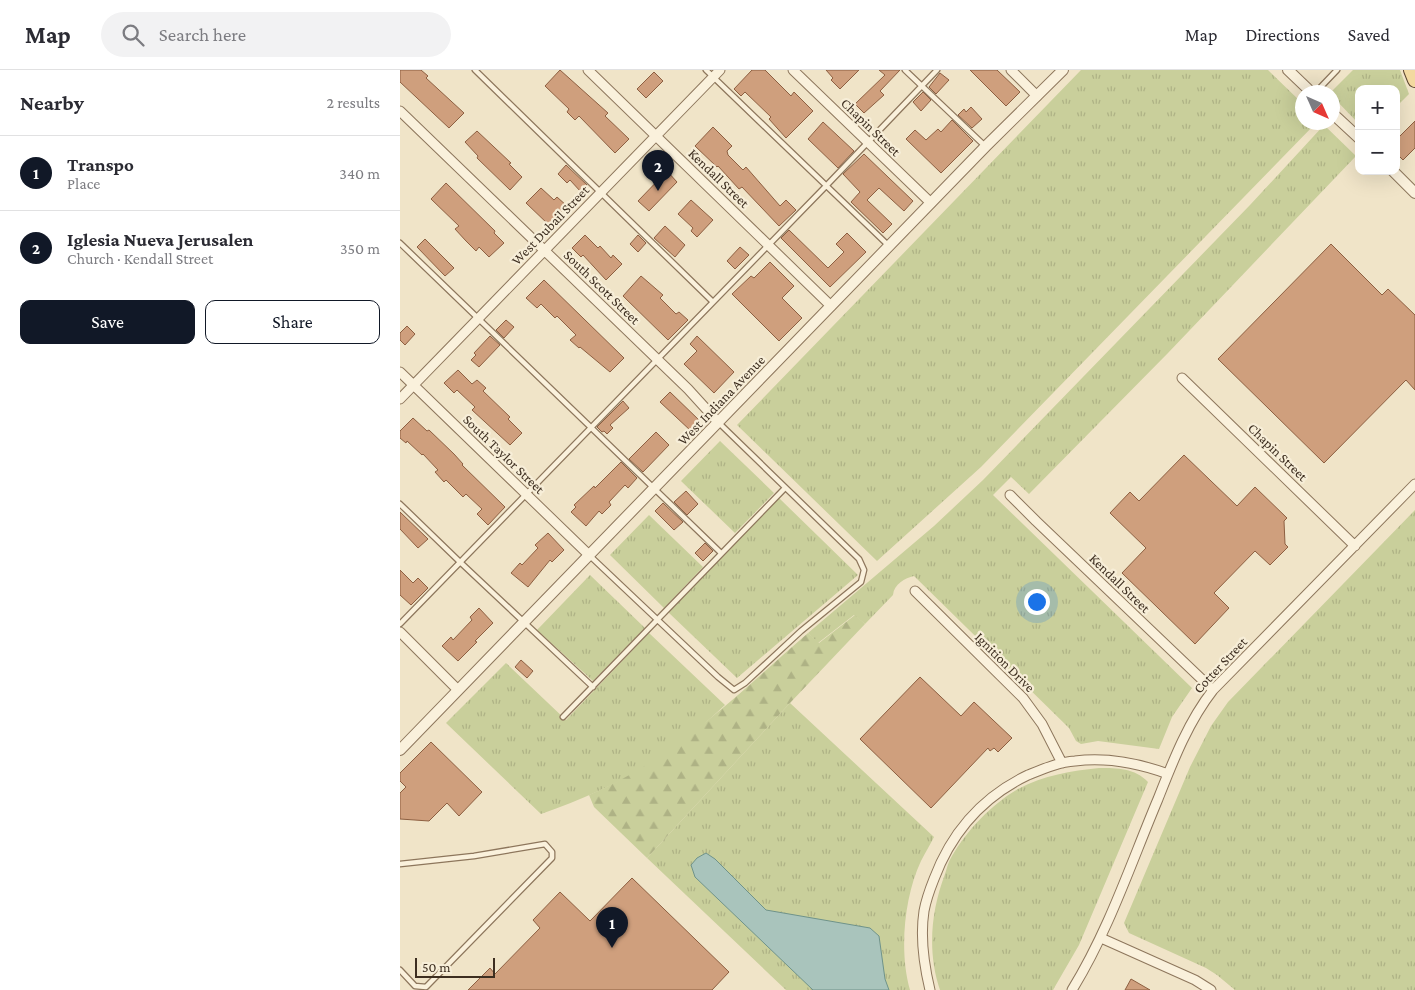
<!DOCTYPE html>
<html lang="en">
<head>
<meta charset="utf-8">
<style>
  :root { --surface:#fff; --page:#f2f2f3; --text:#2b2b33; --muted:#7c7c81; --line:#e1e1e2; --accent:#111827 }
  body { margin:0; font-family:"Crimson Pro",serif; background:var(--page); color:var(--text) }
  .controls { position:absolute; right:15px; top:15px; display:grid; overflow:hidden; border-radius:10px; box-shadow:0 5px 20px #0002 }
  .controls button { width:45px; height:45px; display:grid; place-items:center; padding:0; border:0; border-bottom:1px solid var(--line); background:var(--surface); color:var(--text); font:25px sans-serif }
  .compass { position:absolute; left:895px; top:15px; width:45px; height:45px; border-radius:50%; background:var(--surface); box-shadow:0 5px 20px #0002; rotate:135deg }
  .scale { position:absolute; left:15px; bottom:12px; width:80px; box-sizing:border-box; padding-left:5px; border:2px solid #3d2e20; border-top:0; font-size:14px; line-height:18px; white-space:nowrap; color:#3d2e20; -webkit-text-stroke:4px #f7eed8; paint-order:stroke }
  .you { position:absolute; left:636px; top:531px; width:18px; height:18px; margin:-12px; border:4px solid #fff; border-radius:50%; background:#1a73e8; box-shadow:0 0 0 8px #1a73e833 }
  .badge { display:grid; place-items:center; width:32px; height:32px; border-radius:50%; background:var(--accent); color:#fff; font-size:16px; font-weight:700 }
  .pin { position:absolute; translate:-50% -41px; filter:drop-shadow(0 1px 2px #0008) }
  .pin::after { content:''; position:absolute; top:26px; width:18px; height:15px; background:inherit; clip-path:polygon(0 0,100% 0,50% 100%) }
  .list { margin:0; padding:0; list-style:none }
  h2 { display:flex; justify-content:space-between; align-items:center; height:65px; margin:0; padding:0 20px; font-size:21px }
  h2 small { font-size:16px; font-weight:400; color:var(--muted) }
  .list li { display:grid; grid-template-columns:32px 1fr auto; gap:15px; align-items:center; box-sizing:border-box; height:75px; padding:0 20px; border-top:1px solid var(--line) }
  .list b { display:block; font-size:19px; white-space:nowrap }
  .list p { margin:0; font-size:16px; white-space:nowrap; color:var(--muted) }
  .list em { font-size:16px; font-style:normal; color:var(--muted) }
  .actions { display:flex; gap:10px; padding:15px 20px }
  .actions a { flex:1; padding:11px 0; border:1px solid var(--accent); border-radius:10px; text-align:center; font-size:18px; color:var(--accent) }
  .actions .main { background:var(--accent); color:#fff }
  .icon { flex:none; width:28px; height:28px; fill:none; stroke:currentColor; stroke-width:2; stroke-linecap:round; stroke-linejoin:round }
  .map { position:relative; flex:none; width:1015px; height:920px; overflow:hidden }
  header { display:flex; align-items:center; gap:30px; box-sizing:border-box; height:70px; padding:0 25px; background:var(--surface); border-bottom:1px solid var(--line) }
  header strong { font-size:24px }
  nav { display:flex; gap:28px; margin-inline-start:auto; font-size:18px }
  .search { width:350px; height:45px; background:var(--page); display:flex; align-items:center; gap:12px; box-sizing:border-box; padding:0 18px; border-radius:28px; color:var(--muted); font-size:19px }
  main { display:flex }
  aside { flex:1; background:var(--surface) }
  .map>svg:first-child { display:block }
</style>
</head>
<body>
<header>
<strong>Map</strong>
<div class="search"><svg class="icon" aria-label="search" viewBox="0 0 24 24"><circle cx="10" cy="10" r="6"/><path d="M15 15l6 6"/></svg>Search here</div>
<nav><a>Map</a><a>Directions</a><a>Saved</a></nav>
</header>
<main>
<aside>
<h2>Nearby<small>2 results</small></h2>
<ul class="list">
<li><span class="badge">1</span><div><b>Transpo</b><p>Place</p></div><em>340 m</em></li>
<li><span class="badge">2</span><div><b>Iglesia Nueva Jerusalen</b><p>Church · Kendall Street</p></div><em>350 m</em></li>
</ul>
<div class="actions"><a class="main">Save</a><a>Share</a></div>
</aside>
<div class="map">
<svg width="1015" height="920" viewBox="0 0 1015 920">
  <defs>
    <pattern id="grass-tufts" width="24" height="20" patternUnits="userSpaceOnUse" patternTransform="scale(1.25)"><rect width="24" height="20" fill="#c9cf9b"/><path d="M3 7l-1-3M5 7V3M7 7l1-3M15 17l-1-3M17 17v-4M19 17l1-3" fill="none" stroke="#aeb285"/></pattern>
    <pattern id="forest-firs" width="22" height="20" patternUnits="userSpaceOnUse" patternTransform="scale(1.25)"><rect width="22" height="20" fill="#c9cf9b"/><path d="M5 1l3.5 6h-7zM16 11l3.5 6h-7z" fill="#aeb285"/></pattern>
  </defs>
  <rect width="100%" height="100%" fill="#f0e4c8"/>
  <!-- grass -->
  <path fill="url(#grass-tufts)" d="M681 0H868L902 33V52L916 53 581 397 477 491 337 355Z
    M953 0H1000L1009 24 996 37V19H959V54L933 27 932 22H931Z
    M924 55 956 86 768 283 629 424 611 407 593 425 792 618 772 647 759 679 698 671 681 674 676 671 669 658 514 506C505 508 494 514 493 525L465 554 454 545 418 573 408 563 534 456 583 410 850 135Z
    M320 371 374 423 335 463 281 411Z
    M379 428 458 505 337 608 268 542Z
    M1015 440V920H835L817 905 806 898 729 863 724 853 790 697 811 656 828 632Z
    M249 445 303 497 264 538 210 485Z
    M190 505 245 558 193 611 137 560Z
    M249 563 325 635C310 649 294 663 278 675 237 706 189 727 141 744L46 653 106 593 166 650Z
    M390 633 534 767C530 775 525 783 521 791 504 827 499 882 510 920H386L247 788Z
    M699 698C717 698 735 698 748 712L679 875 653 920H540C527 882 531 841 545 804 547 798 548 792 552 786 567 760 592 734 618 719 644 705 671 701 699 698Z"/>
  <!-- forest -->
  <path fill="url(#forest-firs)" d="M455 545 465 554 390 633 247 788 194 737 189 725C274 689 339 623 408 563L419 573Z"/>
  <!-- water -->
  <path fill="#a9c4bc" stroke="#6f938a" d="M306 783 315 789 366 840 470 858 479 866 485 909 489 920H413L295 807 291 795 297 788Z"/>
  <!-- building -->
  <path fill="#cf9f7d" stroke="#8d5f41" d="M0 0H21L28 6 26 8 64 43 49 58 0 12Z
    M160 0 208 43 205 46 229 69 215 83 179 46 175 50 167 42 169 39 145 16Z
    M352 0H365L391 26 394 22 413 41 386 68 369 49 371 47 345 22 341 26 334 19Z
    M426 0H459L440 19 431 10 433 8Z
    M479 0H500L480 21 484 25 464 43 455 34 485 5Z
    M570 0H597L620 22 606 36Z
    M254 2 263 11 246 28 237 19Z
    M540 3 549 10 536 24 529 17Z
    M523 22 531 30 521 41 513 32Z
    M571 37 582 49 572 58 558 45 564 39 566 42Z
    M552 50 573 71 541 103 506 69 515 60 526 70 538 59 541 62Z
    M1015 51V78L1003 90 996 83V70Z
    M423 52 454 81 438 98 408 69Z
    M313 57 332 76 327 81 328 85 343 100 346 97 380 136 386 130 396 140 379 156 342 117 339 119 318 96 317 97 295 76Z
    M77 61 111 93 109 94 122 107 110 120 77 88 78 86 65 72Z
    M464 84 513 131 504 141 479 118 467 130 492 154 483 163 451 132 460 122 443 104Z
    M166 95 187 115 181 122 170 110 167 113 158 104Z
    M267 101 277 112 249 141 238 131Z
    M46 113 95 161 94 163 104 173 89 187 79 177 76 181 66 171 55 159 59 156 31 129Z
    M141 118 154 130 157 127 167 136 149 155 126 133Z
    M291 130 313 150 297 167 291 161 293 158 278 144Z
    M265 156 285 175 275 187 254 168Z
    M389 160 428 198 444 182 436 174 447 163 466 182 430 217 381 168Z
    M185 165 198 178 200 176 211 188 213 185 222 194 206 210 183 185 181 187 172 178Z
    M238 165 246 173 238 182 230 174Z
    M25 169 54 198 45 206 17 177Z
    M931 174 982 225 988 219 1015 245V320L1006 310 924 393 818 289Z
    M340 177 349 185 335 199 327 191Z
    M370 192 394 216 382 228 402 248 379 271 332 224 351 206 354 208Z
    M241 206 263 225 260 228 276 244 279 242 288 250 268 270 223 226Z
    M144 210 224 288 210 302 180 277 179 278 170 270 176 265 157 246 155 248 141 234 137 238 126 228Z
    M106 250 114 257 104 268 96 260Z
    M7 256 15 264 5 275 0 270V263Z
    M90 266 100 275 79 297 71 290 76 285 74 283Z
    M297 266 334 302 314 323 284 294 297 281 290 274Z
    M58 300 72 314 77 310 86 318 83 321 110 347 108 349 122 363 110 375 72 340 75 337 57 320 54 323 44 313Z
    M270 322 300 351 291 361 260 332Z
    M223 331 229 338 210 355 213 358 207 364 204 361 202 362 197 357Z
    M13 348 27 361 29 360 54 384 63 394 62 395 105 437 88 455 77 444 82 439 66 424 63 427 46 410 44 412 35 402 38 400 23 384 22 385 7 371 6 373 0 368V361Z
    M256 362 269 375 243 402 229 389Z
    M784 385 837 436 855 417 887 448 884 451 885 474 888 477 870 495 855 481 814 523 829 538 795 574 722 503 746 478 710 443 730 422 739 431Z
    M221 392 237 408 228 418 225 415 209 432 211 435 202 444 199 441 186 456 171 442 176 437 174 435 194 416 195 418Z
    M286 421 298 434 287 445 274 432Z
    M263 433 283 452 274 460 255 441Z
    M0 442 28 469 18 478 0 459Z
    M148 463 164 480 152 492 150 490 128 517 111 503 120 493 122 495 138 478 135 475Z
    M305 473 313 481 303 491 295 483Z
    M0 500 13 513 18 508 28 518 11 535 0 525Z
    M79 538 93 553 75 571 77 572 58 591 42 576 51 567 53 570 72 550 70 547Z
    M121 590 133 601 127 608 115 597Z
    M520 607 561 646 574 632 612 668 598 682 594 678 590 681 588 678 531 738 460 669Z
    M31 672 82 722 59 746 47 733 29 751 0 749V723L6 717 0 711V703Z
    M232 808 329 902 312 920H68L90 898 95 904 140 858 133 850 160 822 190 851Z
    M731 909 750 920H725Z"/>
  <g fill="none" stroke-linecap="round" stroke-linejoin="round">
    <!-- service casing -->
    <g stroke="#8d765c" stroke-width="7">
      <path id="service" d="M75 0 313 232
        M306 0 489 176
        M505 0 585 76
        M916 22 937 0
        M0 173 321 483
        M0 434 60 492 193 617
        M189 485 318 607 334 620 345 613 401 561 461 512 464 500 459 489 319 353
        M0 554 426 116 537 0
        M163 647 385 418
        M0 794 74 786 145 774 152 782V788L26 917 15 916 0 900"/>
    </g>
    <!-- minor casing -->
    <g stroke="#8d765c" stroke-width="11">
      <path id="minor" d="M188 0 431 236
        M393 0 531 133
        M611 0 637 26
        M0 41 288 319 318 352
        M0 302 189 485
        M782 308 955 476
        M0 329 320 0
        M610 425 636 451 813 620
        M515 521 623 628 642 654 662 693
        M0 562 58 620
        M701 868 795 910 811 920
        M530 920C524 895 520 867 524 841 526 830 530 819 534 809 552 761 582 727 628 705 643 699 659 692 675 691 707 687 738 693 768 704
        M672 920C709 860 731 793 758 729 773 691 788 652 813 620L1015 414"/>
    </g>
    <!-- tertiary casing -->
    <g stroke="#8d765c" stroke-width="12">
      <path id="tertiary" d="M888 0 911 22
        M932 43 959 68
        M993 101 1015 123
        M0 680 586 76 663 0"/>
    </g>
    <!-- primary casing -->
    <g stroke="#5b4430" stroke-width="16">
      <path id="primary" d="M1011 0 1015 10"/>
    </g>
    <!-- service -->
    <use href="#service" stroke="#faf1dc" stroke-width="4.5"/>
    <!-- minor -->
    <use href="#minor" stroke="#faf1dc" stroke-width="9"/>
    <!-- tertiary -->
    <use href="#tertiary" stroke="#faf1dc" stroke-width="10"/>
    <!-- primary -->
    <use href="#primary" stroke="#f3d9a0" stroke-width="14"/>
  </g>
  <g text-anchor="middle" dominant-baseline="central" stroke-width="4.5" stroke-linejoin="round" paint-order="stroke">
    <!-- street labels -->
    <g font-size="14" fill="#3d2e20" stroke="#f7eed8">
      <text transform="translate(471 57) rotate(44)">Chapin Street</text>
      <text transform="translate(319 108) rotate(44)">Kendall Street</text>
      <text transform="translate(150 155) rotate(-46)">West Dubail Street</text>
      <text transform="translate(202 217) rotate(44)">South Scott Street</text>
      <text transform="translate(321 330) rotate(-46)">West Indiana Avenue</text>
      <text transform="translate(878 382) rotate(44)">Chapin Street</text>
      <text transform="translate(104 384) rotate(44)">South Taylor Street</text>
      <text transform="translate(720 513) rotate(44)">Kendall Street</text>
      <text transform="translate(605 592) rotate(45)">Ignition Drive</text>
      <text transform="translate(820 595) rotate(-47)">Cotter Street</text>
    </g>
  </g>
</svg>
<div class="controls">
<button>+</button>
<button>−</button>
</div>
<svg class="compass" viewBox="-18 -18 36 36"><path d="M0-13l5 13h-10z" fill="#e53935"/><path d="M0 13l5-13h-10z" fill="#7c7c81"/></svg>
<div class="scale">50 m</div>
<div class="you"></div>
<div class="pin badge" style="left:212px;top:878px">1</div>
<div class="pin badge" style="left:258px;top:121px">2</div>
</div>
</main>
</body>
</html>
